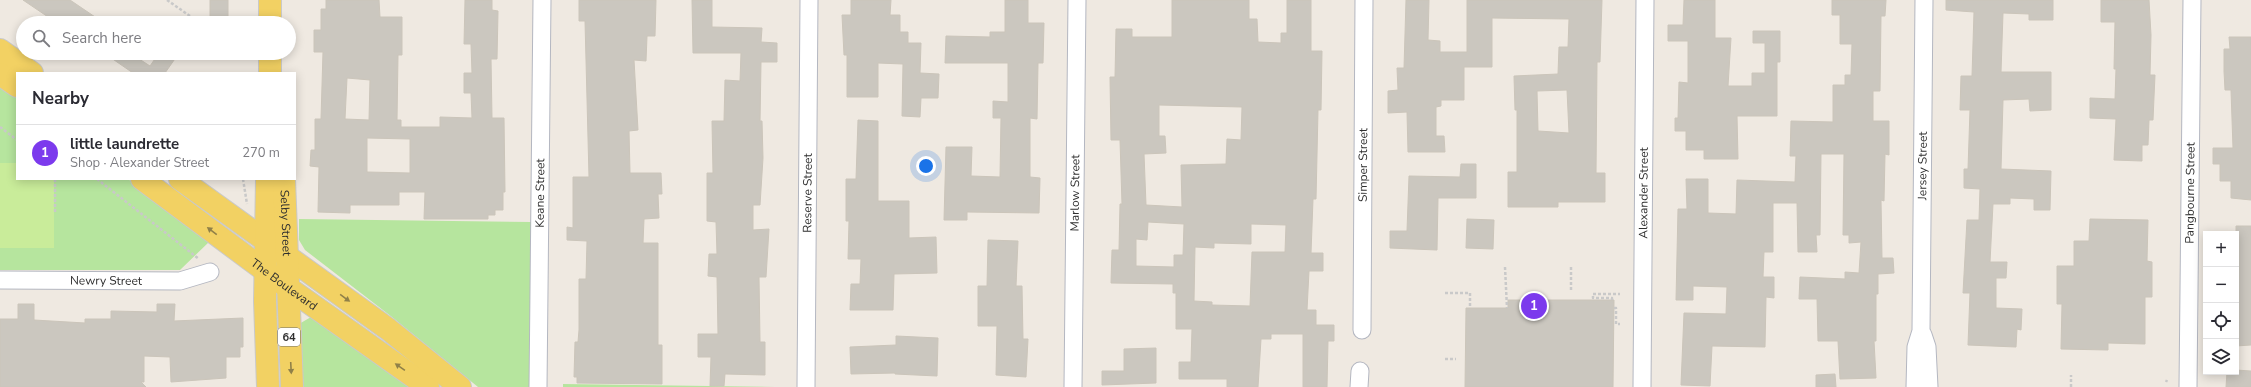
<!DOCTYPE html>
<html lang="en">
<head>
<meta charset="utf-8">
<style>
  :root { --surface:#fff; --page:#f2f2f3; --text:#2b2b33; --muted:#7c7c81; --line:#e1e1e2; --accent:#7c3aed }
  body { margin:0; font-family:"Nunito Sans",sans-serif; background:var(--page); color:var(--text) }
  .controls { position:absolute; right:12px; bottom:12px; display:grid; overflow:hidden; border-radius:0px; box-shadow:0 2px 10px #0003 }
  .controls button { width:36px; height:36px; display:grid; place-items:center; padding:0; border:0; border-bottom:1px solid var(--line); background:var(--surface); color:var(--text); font:20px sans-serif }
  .you { position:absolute; left:926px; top:166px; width:14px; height:14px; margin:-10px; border:3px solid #fff; border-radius:50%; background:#1a73e8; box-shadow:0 0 0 6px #1a73e833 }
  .badge { display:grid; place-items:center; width:26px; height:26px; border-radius:50%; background:var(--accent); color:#fff; font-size:13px; font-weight:700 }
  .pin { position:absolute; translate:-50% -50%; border:2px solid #fff; box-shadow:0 1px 4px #0006 }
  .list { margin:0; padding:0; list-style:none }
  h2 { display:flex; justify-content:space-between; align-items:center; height:52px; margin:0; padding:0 16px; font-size:17px }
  h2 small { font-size:13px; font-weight:400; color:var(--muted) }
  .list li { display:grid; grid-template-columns:26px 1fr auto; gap:12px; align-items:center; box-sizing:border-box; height:56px; padding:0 16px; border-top:1px solid var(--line) }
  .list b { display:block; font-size:15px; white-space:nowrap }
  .list p { margin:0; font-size:13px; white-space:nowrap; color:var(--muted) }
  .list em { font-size:13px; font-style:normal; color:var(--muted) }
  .icon { flex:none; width:22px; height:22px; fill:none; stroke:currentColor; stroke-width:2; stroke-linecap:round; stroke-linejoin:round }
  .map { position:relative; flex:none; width:2251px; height:387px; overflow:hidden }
  .search { position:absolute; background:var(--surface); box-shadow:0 2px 10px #0003; left:16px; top:16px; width:280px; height:44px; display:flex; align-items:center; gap:10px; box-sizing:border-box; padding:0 14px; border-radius:22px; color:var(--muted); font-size:15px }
  .panel { position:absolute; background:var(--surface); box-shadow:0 2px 10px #0003; left:16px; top:72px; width:280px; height:108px; border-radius:0px }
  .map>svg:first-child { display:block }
</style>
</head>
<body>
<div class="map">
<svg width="2251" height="387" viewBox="0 0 2251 387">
  <rect width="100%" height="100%" fill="#efe9e1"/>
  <!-- green -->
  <path fill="#b6e59e" d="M0 80 17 93V179H128L209 242 180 270H0Z
    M299 219 531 222 529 387H478L392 317 305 250 299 240Z
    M311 317 417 387H299V324Z
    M563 384 775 387H563Z"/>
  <!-- pitch -->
  <path fill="#c9ec9a" d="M0 163H17V179H54V248H0Z"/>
  <!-- building -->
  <path fill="#cbc7bf" stroke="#cbc5ba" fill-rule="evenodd" d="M23 0H70L104 23H57Z
    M210 0H228V23H210Z
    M326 0H379L380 17H402V55H398L397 120H401V127H440V117L472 118 471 93H464V73H472L471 44H464L465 0H492V10L498 11 497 59H491L492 118H504L505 192H503V210H495V215H488V219H424L425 192H399V205H350V213L318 212 319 167 310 166 311 150H315V119H321L323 52H314V30H321V9H326ZM347 78 370 80 369 120 345 119ZM367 138 410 139V173L367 172Z
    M579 0H656L655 36H647L646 61 634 60 638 130 629 131 630 173H661L662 194H658L659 218 644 219 643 243H658V345H662V384L577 383V377H574L575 342H578L579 330V279H586L587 241 567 240V227L573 228V177H589L585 21H579Z
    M692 0H712V27L762 28 761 42 777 43V62H761L760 121H762L763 158 760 205H753V230L769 229 766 277H759L760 342H765V375L725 374 724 386H710L711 357H698V334H718L717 277 708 276 709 254H717L716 222 707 221V173H713L712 121H724L725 80 740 81 741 53H693Z
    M851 0H891L890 15H900V32H908V43H921L920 73 939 74 938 98H921L920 117 902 116 903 64 878 63V97H847V55H844L842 15H851Z
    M1005 0H1028V23H1044L1043 63H1038L1037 119 1030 118V177L1040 178 1039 213 967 212V220H944L946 147H972L971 176 1000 177 1001 118H993V101L1008 102V63H945L946 36 990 37V32H1005Z
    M1172 0H1249V19H1257L1258 42 1281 43V33H1287V0H1311V51H1322L1321 110H1318L1316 199H1313L1311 253H1323V271H1309L1307 310H1316V325H1334V341H1328L1327 387H1303V334H1271V339H1261L1258 387H1227V379H1179V362H1191L1192 329H1176V293H1173V284L1111 283 1112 250H1119L1120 204H1122L1120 140H1111L1110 77H1115L1116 29H1132V37H1172ZM1159 105 1242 107 1241 140 1227 139 1226 164 1181 165 1182 207 1146 205 1144 154 1166 153 1165 136H1159ZM1148 222 1184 224 1183 255H1174V267L1136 266V239L1147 240ZM1251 224 1286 225 1285 252H1252L1250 306 1212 305V302L1194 301 1195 247 1214 248V243L1251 244Z
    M1406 0H1429L1428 40 1440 41V52H1467V0H1602L1600 62H1597L1596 173H1605V202H1558V207H1508V172H1517V110H1515L1514 76 1558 74 1559 47H1568L1569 19 1492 18V67H1464V100H1441V106L1436 107V136H1444L1445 152H1408L1407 112 1388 113V91L1398 90 1397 68H1404ZM1567 90 1569 133 1538 131 1537 91Z
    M1684 0H1715V38H1731L1728 86H1752V73H1765V43H1753V31H1780V62H1777V116H1737L1738 159H1704V150H1686V131H1675V118H1678L1679 82 1688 83V41H1668V25H1683Z
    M1832 0H1886L1885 16H1881L1880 91H1873V121H1889V155L1885 154 1884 201 1881 200 1882 258H1893L1894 273 1878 274V294H1876V341H1874L1876 378 1840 379 1838 341H1818L1817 299H1799L1800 277 1845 279V272L1859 273 1861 242 1849 243V235H1843L1844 154H1821L1820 235H1816L1817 252H1798L1797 203H1773V252H1764L1763 277H1774V298L1766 297 1765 347 1712 346 1710 386 1681 385 1684 313 1726 314 1727 287 1693 286V300H1676L1678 209H1687L1686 179H1708V213L1736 214 1737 180 1795 182 1796 156H1790L1791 121 1833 122V85H1845V75H1851L1852 44H1840V15H1832Z
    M1946 0H2053V20H2029V14L2003 13 2001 72H2051V110L2030 111 2029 99 2003 100 2001 169 2051 171 2050 210H2034V199L2010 198V204H1993L1990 262H2007L2006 278H1996V308L2022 309 2021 330 2017 329 2016 347 1968 345 1970 293H1963L1967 220H1979L1980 189 1964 188V169H1968L1970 110H1960L1961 76H1972L1974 12 1946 10Z
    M2101 0H2149L2151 35 2150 75H2155L2154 97 2153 120H2149L2148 145H2142V161L2114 160 2116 119 2090 118V98L2115 99 2116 69H2114L2115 22H2101Z
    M2229 37H2251V200L2231 198V181H2220V164H2213V148H2233L2231 90H2225L2224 71V49H2230Z
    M104 53H130L150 66 159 53H179L165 73H133Z
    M858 120 878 121V201H909V238L936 237 937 273 894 274 893 310H850L851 284H860L861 259H848L849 221H846V179H856Z
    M1461 164H1476V198H1438L1437 250 1390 248V231H1407L1409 176 1460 177Z
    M1467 219 1494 220 1493 249 1466 248Z
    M2090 219 2148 220 2147 261 2152 262V297H2145V344L2108 343V350L2061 349 2062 304H2057V266H2074V241H2089Z
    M2236 226H2251V345L2236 346Z
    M988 240 1018 241 1016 286H1022L1023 339H1028L1026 377 996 375 997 326H978V286H987Z
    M1508 300H1614L1613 387H1465L1466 308H1508Z
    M18 304H34V320L85 323V319H111V311L157 312V304H175L174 321 243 318V347H240V357H226V378L171 382 170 357 144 356V382H141L146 387H0V319H18Z
    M896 336 938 338 937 376 895 374V373L851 374 850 347 896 345Z
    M1156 348V383L1102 385V371H1124V349Z
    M2236 370 2251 371V387H2226L2227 372Z
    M1835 374 1836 387H1816V375Z"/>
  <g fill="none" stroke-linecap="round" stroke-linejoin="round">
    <!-- minor casing -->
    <g stroke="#b4b7c1" stroke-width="19">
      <g id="minor">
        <path id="s1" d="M0 280 180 281 210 272"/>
        <path id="s2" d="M1362 330 1364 0"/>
        <path d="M1923 335 1927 347 1929 387"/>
        <path id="s3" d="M538 387 542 0"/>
        <path id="s4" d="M806 387 809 0"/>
        <path id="s5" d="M1073 387 1077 0"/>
        <path d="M1359 387 1360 371"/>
        <path id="s6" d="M1642 387 1645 0"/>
        <path id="s7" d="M1915 387 1916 347 1921 331 1924 0"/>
        <path id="s8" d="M2188 387 2192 0"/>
      </g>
    </g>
    <!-- primary casing -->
    <g stroke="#c9c9c9" stroke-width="24">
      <g id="primary">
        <path d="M270 0V23"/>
        <path d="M0 50 32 73"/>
        <path d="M270 73V53"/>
        <path d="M0 74 17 86"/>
        <path id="s9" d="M142 179 287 287 428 387"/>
        <path d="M180 179 388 329 460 387"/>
        <path d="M267 179 265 301 268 387"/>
        <path id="s10" d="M284 179 292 387"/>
      </g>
    </g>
    <!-- path -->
    <path stroke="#c9c9c9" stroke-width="2.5" stroke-dasharray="3 2" stroke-linecap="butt" d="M167 0 200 23
      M0 127 17 140
      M55 179V213
      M97 179 199 259
      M243 179 247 204
      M1505 267 1507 308
      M1571 267V291
      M1445 293H1470V308
      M1612 300V298H1593V294H1620
      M1614 308H1616V324H1620
      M1445 359H1456
      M2166 382 2167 380
      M2071 387V375"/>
    <!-- minor -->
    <use href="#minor" stroke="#fff" stroke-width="17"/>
    <!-- primary -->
    <use href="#primary" stroke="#f2d163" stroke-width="22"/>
  </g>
  <!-- one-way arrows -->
  <defs><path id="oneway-solid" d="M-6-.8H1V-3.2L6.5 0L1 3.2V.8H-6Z"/></defs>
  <g fill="#908048">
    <use href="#oneway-solid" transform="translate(212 231) rotate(-143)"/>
    <use href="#oneway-solid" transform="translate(345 298) rotate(36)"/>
    <use href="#oneway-solid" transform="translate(400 367) rotate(-145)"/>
    <use href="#oneway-solid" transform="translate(291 368) rotate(87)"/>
  </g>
  <g text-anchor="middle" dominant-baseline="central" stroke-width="3" stroke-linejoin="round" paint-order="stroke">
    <!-- shield labels -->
    <rect fill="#fff" stroke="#6d6d6d" stroke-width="1" x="278" y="328" width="22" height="18" rx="3"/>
    <g font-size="11" font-weight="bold" fill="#2e2e2e">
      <text x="289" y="337">64</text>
    </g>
    <!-- street labels -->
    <g font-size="12" fill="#2e2e2e" stroke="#fff">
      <text stroke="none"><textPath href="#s2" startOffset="165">Simper Street</textPath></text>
      <text stroke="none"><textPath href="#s7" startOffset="222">Jersey Street</textPath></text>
      <text stroke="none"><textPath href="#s8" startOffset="194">Pangbourne Street</textPath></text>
      <text stroke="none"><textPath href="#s3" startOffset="194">Keane Street</textPath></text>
      <text stroke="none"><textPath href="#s4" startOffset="194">Reserve Street</textPath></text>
      <text stroke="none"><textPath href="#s5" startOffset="194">Marlow Street</textPath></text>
      <text stroke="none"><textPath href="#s6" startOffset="194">Alexander Street</textPath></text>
      <text stroke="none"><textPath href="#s10" startOffset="44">Selby Street</textPath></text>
      <text stroke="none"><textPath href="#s1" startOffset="106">Newry Street</textPath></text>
      <text stroke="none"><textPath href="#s9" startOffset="177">The Boulevard</textPath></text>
    </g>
  </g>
</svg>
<div class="controls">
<button>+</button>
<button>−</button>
<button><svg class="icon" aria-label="locate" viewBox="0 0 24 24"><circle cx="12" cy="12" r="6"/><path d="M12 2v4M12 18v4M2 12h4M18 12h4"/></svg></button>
<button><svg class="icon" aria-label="layers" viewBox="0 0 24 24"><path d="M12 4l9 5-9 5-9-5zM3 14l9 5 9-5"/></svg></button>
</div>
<div class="you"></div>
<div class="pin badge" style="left:1534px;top:306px">1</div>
<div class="search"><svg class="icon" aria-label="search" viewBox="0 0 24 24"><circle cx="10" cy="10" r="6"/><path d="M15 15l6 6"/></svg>Search here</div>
<section class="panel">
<h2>Nearby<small></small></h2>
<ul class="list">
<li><span class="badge">1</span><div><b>little laundrette</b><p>Shop · Alexander Street</p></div><em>270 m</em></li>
</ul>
</section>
</div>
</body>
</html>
